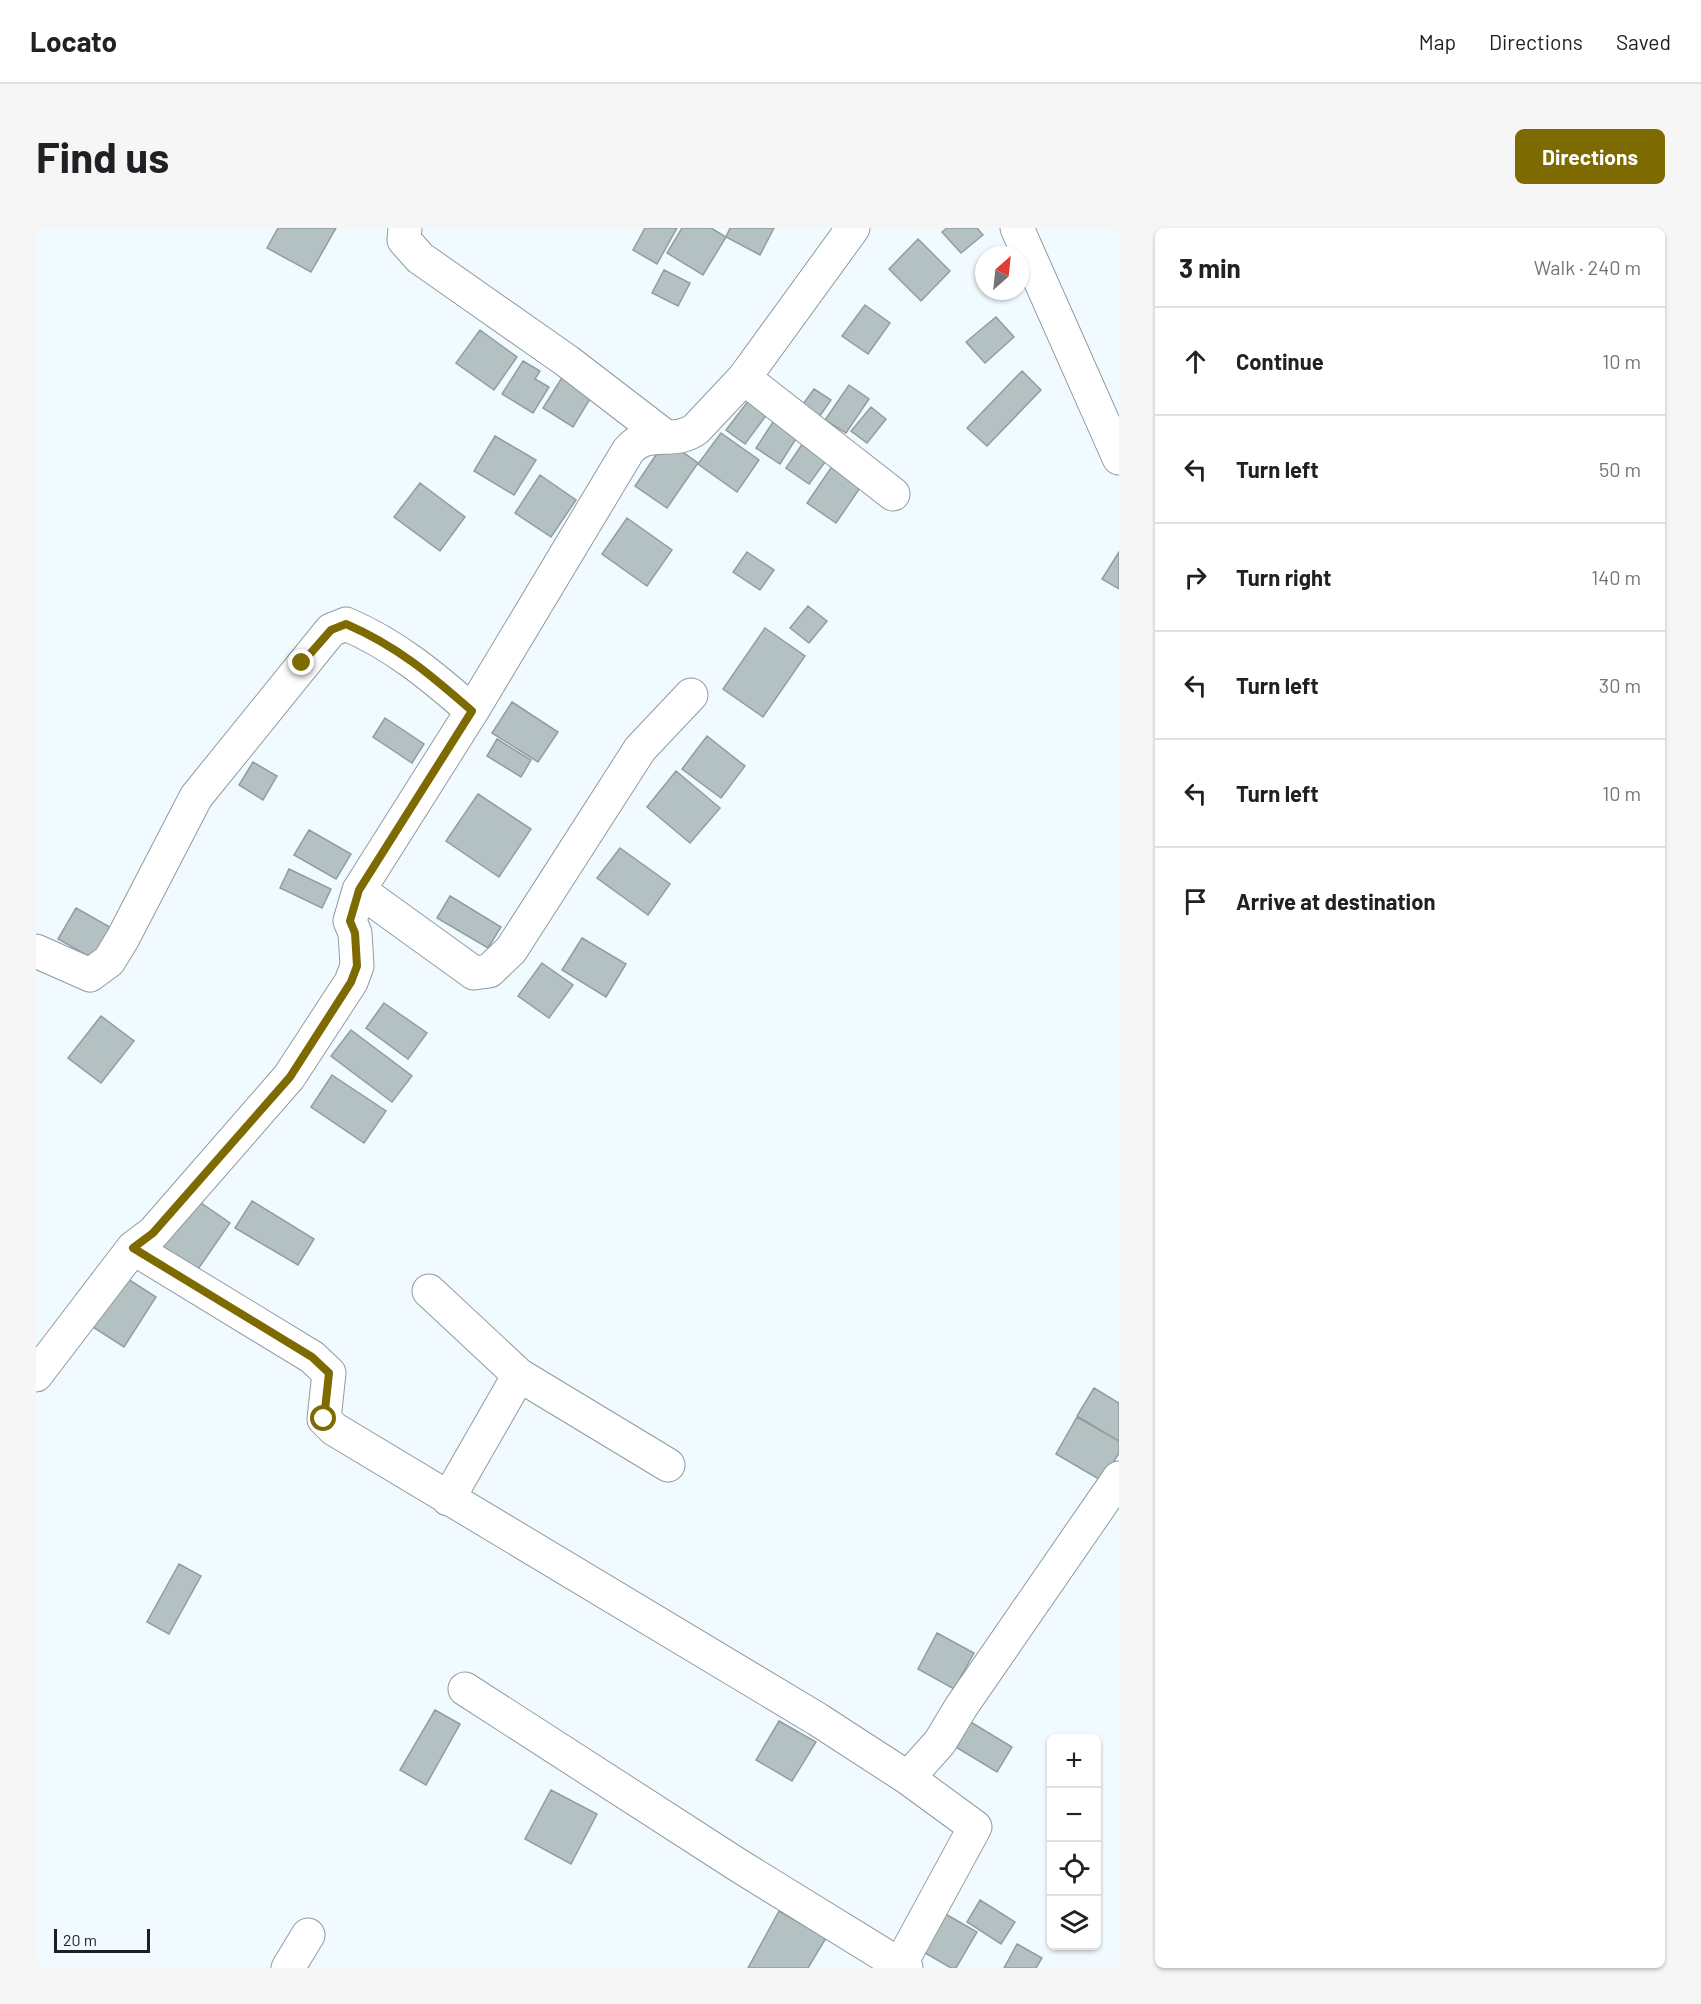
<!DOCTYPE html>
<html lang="en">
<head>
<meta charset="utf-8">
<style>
  :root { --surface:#fff; --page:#f6f6f6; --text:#202124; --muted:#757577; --line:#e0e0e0; --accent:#7d6a01 }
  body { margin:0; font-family:Barlow,sans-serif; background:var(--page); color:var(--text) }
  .controls { position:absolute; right:18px; bottom:18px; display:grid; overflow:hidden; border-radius:9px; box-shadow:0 2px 4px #0004 }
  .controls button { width:54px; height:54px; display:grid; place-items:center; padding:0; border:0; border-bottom:2px solid var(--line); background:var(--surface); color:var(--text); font:30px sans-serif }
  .compass { position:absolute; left:939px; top:18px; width:54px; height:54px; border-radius:50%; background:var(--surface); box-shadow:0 2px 4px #0004; rotate:27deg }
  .scale { position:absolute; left:18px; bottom:15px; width:96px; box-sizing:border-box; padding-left:6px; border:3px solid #1c2022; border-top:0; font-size:16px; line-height:21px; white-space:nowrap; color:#1c2022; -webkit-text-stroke:4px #f1faff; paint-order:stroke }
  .stop { position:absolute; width:18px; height:18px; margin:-14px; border:4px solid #7d6a01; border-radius:50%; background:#fff }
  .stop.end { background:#7d6a01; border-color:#fff; box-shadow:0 2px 6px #0008 }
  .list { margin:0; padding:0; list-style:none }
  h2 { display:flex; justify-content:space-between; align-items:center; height:78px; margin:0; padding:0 24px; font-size:26px }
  h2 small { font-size:20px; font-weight:400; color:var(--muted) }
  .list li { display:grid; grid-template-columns:39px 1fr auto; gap:18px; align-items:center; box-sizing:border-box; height:108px; padding:0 24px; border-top:2px solid var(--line) }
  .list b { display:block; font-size:22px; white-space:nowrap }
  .list em { font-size:20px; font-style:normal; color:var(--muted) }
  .icon { flex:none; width:33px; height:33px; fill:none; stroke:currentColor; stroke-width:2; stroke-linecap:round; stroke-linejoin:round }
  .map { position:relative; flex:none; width:1083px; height:1740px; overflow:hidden; border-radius:9px }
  header { display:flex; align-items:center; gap:36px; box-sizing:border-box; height:84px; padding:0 30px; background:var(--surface); border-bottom:2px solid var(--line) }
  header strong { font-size:28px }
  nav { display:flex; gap:33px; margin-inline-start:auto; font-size:21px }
  .intro { display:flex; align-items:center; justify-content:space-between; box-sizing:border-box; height:144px; padding:0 36px }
  h1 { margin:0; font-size:42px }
  .button { padding:15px 27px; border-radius:9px; background:var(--accent); color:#fff; font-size:21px; font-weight:700 }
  main { display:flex; gap:36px; padding:0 36px }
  aside { flex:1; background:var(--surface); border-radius:9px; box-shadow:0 2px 4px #0004 }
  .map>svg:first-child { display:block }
</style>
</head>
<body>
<header>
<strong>Locato</strong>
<nav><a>Map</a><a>Directions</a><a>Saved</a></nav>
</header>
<div class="intro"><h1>Find us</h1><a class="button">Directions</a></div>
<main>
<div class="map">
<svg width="1083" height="1740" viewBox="0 0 1083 1740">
  <rect width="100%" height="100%" fill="#f1faff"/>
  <!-- building -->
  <path fill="#b4c1c2" stroke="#919d9e" stroke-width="1.5" d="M242 0H300L275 44 231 20Z
    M609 0H641L621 36 597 22Z
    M646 0H675L690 9 667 47 631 25Z
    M694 0H738L724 27 690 9Z
    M911 0H941L947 7 925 25 906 4Z
    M882 11 914 43 885 73 853 41Z
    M628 42 654 55 642 78 616 65Z
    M829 77 854 95 832 126 806 108Z
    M960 89 978 109 949 135 930 114Z
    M444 102 481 129 458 162 420 135Z
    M487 133 504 143 499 151 513 159 497 185 466 166Z
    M986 143 1005 162 951 218 931 200Z
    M527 148 557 166 537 199 507 180Z
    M813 157 833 171 810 205 789 192Z
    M778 161 795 172 779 195 762 183Z
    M716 168 734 182 709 216 690 202Z
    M835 179 850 191 831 215 815 203Z
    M739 191 763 206 744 236 720 220Z
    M685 205 723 232 701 264 662 236Z
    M459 208 500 232 478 267 438 243Z
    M771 209 795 226 773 256 750 240Z
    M630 212 662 235 631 280 599 258Z
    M797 237 826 257 800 295 771 275Z
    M504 247 540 272 515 309 479 285Z
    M384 255 429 289 404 323 358 289Z
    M591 290 636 322 611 358 566 326Z
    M711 324 738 342 724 362 697 344Z
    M1083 324V361L1066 351Z
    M772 378 791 393 773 415 754 400Z
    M729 400 769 428 727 489 687 461Z
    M476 474 522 504 502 534 456 505Z
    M349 490 388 516 376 535 337 509Z
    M671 508 709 538 685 570 646 541Z
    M461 511 495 532 485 549 451 528Z
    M217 534 241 548 227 572 203 557Z
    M640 543 684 580 654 615 611 579Z
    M442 566 495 601 463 649 410 613Z
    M273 602 315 626 300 651 258 627Z
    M584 620 634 656 612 687 561 650Z
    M253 641 295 661 286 680 244 660Z
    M414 668 465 699 452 720 401 690Z
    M40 680 79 702 61 733 22 711Z
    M546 710 590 736 570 769 526 742Z
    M506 735 537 757 513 790 482 768Z
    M348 775 391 805 372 831 330 800Z
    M65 788 98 813 65 855 32 830Z
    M315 802 376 848 356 874 295 828Z
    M296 847 350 883 328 915 275 879Z
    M158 970 194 995 160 1044 125 1020Z
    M216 973 278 1011 262 1037 199 1000Z
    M81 1044 120 1069 88 1119 49 1094Z
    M1058 1160 1083 1175V1213L1041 1188Z
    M1041 1189 1083 1213V1225L1066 1253 1020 1226Z
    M143 1336 165 1348 133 1406 111 1394Z
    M901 1405 938 1425 918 1461 882 1441Z
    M399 1482 424 1496 390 1557 364 1542Z
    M743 1493 780 1514 756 1553 720 1532Z
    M933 1493 976 1519 961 1544 918 1518Z
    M515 1562 561 1586 535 1636 489 1611Z
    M944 1672 979 1694 965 1716 931 1694Z
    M743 1683 790 1710 772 1740H712Z
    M906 1684 941 1704 920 1740H915L884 1722Z
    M981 1716 1006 1730 1000 1740H968Z"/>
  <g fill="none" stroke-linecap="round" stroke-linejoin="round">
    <!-- minor casing -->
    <g stroke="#919ba0" stroke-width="35">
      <path id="minor" d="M369 0 368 12 384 30 531 133 630 209
        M981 0 1083 230
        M708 150 857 266
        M323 662 438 745 453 743 475 722 604 521 655 467
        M0 723 54 747 73 733 87 710 160 569 295 402 310 396C359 417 396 448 436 483
        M97 1020 276 1129 293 1145 288 1191 298 1201 781 1491 872 1550
        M393 1063 483 1147 632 1237
        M0 1147 97 1020 117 1005 253 849 315 754 321 738 319 705 314 693 323 662 436 483 592 223C611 199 638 218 660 201L708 150 817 0
        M412 1271 483 1147
        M429 1461 705 1639 864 1737
        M252 1740 272 1707
        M870 1740 864 1737 939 1599 872 1550 904 1514 925 1479 1083 1250"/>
    </g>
    <!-- minor -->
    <use href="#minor" stroke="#fff" stroke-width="33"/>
  </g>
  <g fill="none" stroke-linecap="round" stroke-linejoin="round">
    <!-- route -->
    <path stroke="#7d6a01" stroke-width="8" d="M266 435 295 402 310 396C361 418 395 447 436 483L323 662 314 693 319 705 321 738 315 754 254 849 117 1005 97 1020 276 1129 293 1145 288 1191"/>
  </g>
</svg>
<div class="controls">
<button>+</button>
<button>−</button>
<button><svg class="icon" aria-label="locate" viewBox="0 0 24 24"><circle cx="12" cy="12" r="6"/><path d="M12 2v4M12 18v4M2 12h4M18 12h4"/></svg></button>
<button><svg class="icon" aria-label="layers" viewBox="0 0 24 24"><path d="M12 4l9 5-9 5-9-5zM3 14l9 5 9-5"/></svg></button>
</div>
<svg class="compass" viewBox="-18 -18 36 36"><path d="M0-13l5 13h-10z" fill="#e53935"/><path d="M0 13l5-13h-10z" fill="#757577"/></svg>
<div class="scale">20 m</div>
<div class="stop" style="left:288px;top:1191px"></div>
<div class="stop end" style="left:266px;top:435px"></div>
</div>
<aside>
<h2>3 min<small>Walk · 240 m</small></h2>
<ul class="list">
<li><svg class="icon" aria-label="ahead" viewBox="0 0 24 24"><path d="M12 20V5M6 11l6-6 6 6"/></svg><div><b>Continue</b></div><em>10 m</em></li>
<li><svg class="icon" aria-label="left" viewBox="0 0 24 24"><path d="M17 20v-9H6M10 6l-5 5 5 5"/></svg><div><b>Turn left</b></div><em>50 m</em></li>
<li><svg class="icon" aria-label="right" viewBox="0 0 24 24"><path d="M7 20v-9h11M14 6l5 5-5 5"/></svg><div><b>Turn right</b></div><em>140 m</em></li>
<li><svg class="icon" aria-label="left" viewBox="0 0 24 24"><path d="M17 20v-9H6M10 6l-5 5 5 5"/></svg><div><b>Turn left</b></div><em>30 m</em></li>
<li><svg class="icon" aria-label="left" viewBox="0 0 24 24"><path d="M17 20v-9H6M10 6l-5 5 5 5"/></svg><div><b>Turn left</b></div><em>10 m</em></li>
<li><svg class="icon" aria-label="arrive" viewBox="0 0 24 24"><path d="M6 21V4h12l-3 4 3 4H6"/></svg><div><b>Arrive at destination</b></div></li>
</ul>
</aside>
</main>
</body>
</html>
